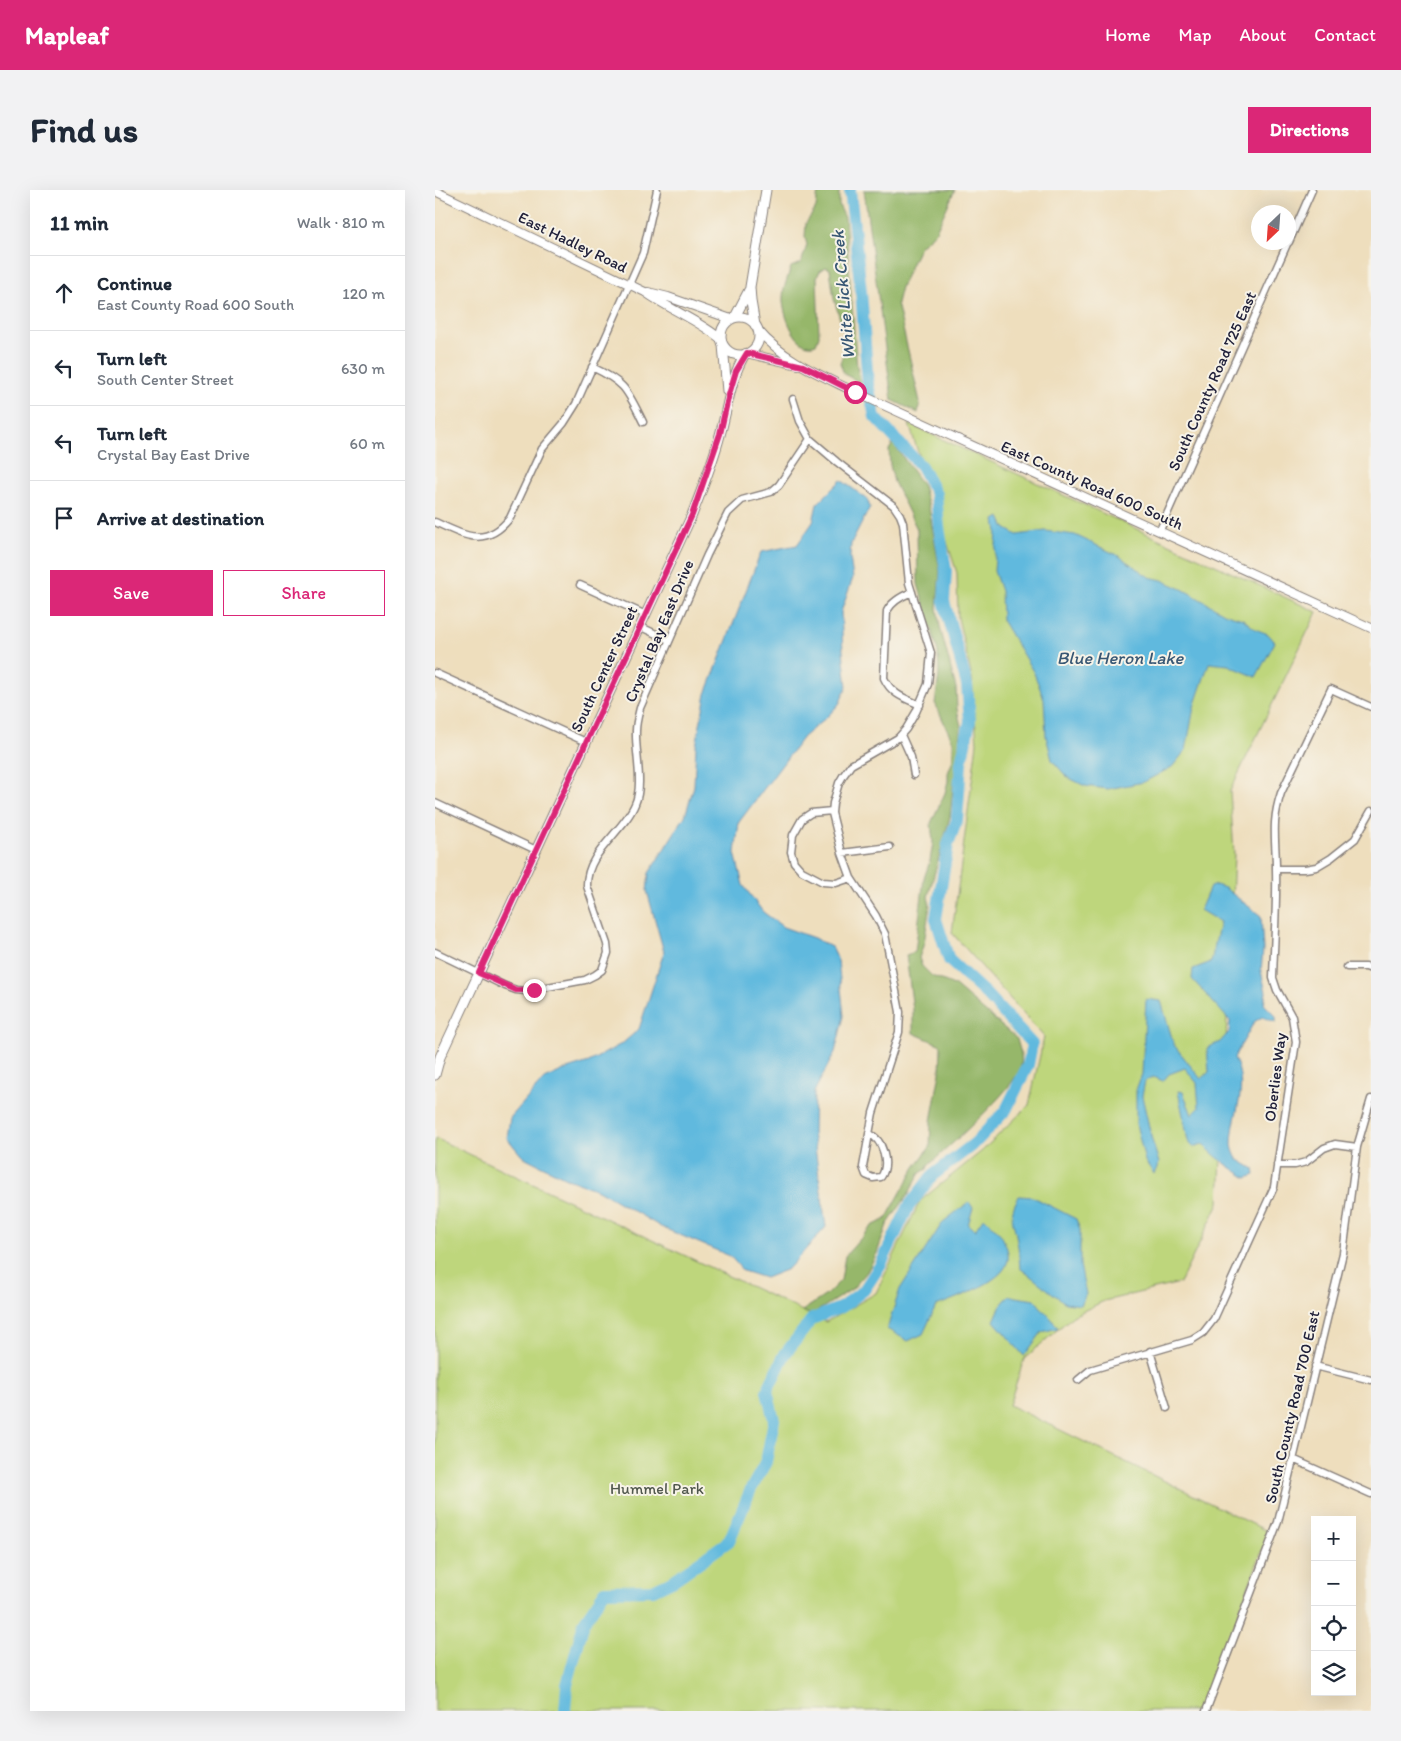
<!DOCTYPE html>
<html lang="en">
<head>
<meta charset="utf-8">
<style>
  :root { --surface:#fff; --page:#f2f2f3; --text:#1f2937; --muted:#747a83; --line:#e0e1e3; --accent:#db2777 }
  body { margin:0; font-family:Itim,sans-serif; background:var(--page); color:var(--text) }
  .controls { position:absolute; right:15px; bottom:15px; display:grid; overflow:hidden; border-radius:0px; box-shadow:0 5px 20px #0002 }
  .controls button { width:45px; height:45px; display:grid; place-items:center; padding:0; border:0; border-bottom:1px solid var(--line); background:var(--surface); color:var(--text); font:25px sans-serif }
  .compass { position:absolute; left:816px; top:15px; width:45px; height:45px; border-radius:50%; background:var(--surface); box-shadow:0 5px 20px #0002; rotate:205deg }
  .stop { position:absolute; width:15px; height:15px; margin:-11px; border:4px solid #db2777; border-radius:50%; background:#fff }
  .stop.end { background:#db2777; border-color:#fff; box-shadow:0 1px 5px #0008 }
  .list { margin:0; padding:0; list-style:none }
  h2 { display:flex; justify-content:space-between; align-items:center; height:65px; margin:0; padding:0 20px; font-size:21px }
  h2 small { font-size:16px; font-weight:400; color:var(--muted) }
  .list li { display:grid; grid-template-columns:32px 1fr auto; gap:15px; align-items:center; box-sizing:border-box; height:75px; padding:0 20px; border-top:1px solid var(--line) }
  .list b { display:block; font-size:19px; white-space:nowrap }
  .list p { margin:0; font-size:16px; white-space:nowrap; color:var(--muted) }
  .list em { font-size:16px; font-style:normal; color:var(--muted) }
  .actions { display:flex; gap:10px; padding:15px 20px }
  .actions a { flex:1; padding:11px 0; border:1px solid var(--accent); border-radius:0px; text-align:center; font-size:18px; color:var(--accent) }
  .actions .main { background:var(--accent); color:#fff }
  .icon { flex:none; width:28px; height:28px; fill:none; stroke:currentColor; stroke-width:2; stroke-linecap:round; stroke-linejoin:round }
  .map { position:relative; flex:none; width:936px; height:1521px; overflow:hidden; border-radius:0px }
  header { display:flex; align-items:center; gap:30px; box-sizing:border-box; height:70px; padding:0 25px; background:var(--accent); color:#fff }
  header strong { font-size:24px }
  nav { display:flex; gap:28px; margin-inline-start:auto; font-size:18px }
  .intro { display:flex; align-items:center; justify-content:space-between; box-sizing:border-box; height:120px; padding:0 30px }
  h1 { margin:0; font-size:35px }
  .button { padding:12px 22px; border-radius:0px; background:var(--accent); color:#fff; font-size:18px; font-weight:700 }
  main { display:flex; gap:30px; padding:0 30px }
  aside { flex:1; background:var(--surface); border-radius:0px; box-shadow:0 5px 20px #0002 }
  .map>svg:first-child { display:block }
</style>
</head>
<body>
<header>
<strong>Mapleaf</strong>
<nav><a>Home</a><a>Map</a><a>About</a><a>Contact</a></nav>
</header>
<div class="intro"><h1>Find us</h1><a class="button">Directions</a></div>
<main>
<aside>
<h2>11 min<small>Walk · 810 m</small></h2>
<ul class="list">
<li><svg class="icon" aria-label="ahead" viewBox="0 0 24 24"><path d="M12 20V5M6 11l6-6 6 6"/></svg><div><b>Continue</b><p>East County Road 600 South</p></div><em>120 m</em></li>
<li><svg class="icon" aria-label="left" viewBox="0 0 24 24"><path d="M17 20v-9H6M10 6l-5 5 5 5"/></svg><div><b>Turn left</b><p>South Center Street</p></div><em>630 m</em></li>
<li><svg class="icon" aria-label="left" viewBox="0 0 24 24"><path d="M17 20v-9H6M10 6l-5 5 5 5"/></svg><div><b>Turn left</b><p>Crystal Bay East Drive</p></div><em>60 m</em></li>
<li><svg class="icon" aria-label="arrive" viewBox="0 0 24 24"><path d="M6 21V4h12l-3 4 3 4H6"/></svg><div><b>Arrive at destination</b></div></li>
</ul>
<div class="actions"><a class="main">Save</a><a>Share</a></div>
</aside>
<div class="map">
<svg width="936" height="1521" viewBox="0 0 936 1521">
  <rect width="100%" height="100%" fill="#f7f3e8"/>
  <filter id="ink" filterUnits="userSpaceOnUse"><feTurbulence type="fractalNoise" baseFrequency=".02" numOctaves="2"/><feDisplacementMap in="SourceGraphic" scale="10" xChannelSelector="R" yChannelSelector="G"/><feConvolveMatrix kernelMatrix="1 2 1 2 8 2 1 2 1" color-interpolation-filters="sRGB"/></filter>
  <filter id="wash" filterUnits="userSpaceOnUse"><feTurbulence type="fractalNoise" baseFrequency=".0096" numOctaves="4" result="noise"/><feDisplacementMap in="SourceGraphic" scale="20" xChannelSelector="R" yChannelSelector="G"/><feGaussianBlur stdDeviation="1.12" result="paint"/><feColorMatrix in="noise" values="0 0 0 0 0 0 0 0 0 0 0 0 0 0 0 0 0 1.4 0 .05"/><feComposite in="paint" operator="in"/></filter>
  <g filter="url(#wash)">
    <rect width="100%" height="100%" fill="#eedebd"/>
    <!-- green -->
    <path fill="#bed67b" stroke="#707c5b" d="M474 234 882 422 795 601 799 664 784 1013 745 1093 669 1111 638 1126 589 1169 574 1215 834 1342 767 1521H0V948L391 1132 441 1103 485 1011 547 961 594 915 609 847 517 743 542 553 537 488 523 428 522 383Z"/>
    <!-- forest -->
    <path fill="#96b76b" stroke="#5c6c53" d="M383 0H404V15L410 28 422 177 426 193 409 184 405 173 410 159V146L399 109 395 79 391 77 385 81 382 87 384 146 381 154C361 163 347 122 348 108 348 98 353 87 356 77L366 73 372 55 370 47 371 33 381 18Z
      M429 0H520L500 43 485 56 466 97 462 113 485 212 483 223 457 210Z
      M458 253 488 296 494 318 505 381 502 418 505 437 521 498 522 519 526 536 525 562 518 598 515 627 493 707 495 715 489 753 484 768 487 776 497 786 519 795 582 849C584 858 588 866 586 876 581 898 513 957 493 976L492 979 485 983 474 1003 452 1035 442 1063 432 1082 417 1099 376 1125 367 1121 391 1105 406 1090 410 1066 437 1036 451 1029 480 977 495 957 496 931 505 883 506 855 478 843V820L471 765 480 762 489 688 495 671 498 652 496 633 510 603 513 591V583L518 569V552L500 513 504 485 503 462 483 394 482 339 459 292 455 275 454 260Z"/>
    <!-- water -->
    <path fill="#60b9de" stroke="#416e8c" d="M406 290 432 309 435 317 416 354 415 367 418 388 406 422 408 461 412 497 404 514 393 526 368 547 304 632 300 663 308 695 328 722 348 737 379 748 398 758 403 771 409 826 400 862 379 902 378 943 391 1037 353 1079 330 1088 308 1081 295 1066 226 1037 163 1000 135 990 87 966 72 948 75 928 109 889 129 880 154 872 188 853 204 839 229 762 212 701 214 683 250 626 259 596 261 556 271 504 326 362 362 355 378 332 382 314Z
      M565 327 570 338 582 345 610 341 640 345 684 366 714 387 727 390 749 400 791 424 808 429 820 439 833 444 840 452 821 487 793 475 774 473 759 517 751 560 737 577 709 592 673 599 650 596 632 587 617 570 611 546 609 509 599 483 567 430 566 401 559 381 562 342 560 330Z
      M781 695 790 698 826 726 828 759 826 781 831 802 829 814 841 826V832L827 827 819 832 799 868C815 898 797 924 797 954 797 959 800 965 802 969L819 979 820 985 812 988C796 978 781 968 768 954L758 957 753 951 743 901 748 902 757 925 764 918 762 893 750 878 734 884 728 891 718 887 710 891 707 906 717 950 724 973 719 984 710 971 701 934V900L707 884 711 809 726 811 739 855 766 889 774 882 772 858 785 852 794 842 795 831 757 789 758 779 776 772 785 732 765 720 775 697Z
      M584 1006 598 1007 641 1029 645 1040V1075L651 1104 646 1115 630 1113 585 1078C584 1069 584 1060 582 1051 579 1029 572 1028 584 1006Z
      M534 1012 538 1018 533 1035 540 1040 549 1027C556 1034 566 1042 569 1051 572 1057 575 1066 572 1073 567 1092 519 1109 501 1116L488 1144 473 1151 452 1139 465 1099 508 1032Z
      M574 1106 600 1110C607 1120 617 1127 623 1138L607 1142 589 1166 559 1131 566 1115Z"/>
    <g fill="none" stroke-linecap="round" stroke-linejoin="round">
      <!-- river -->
      <path stroke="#60b9de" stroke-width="12" d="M130 1521 132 1495 149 1432 170 1401 218 1400 239 1390 294 1351 316 1299 331 1272 339 1230 332 1201 350 1164 377 1129 407 1117 429 1100 446 1074 474 1016 497 986 540 953 571 920 593 875 597 854 551 804 514 770 501 729 513 654 522 630 526 573 535 531 532 495 509 411 511 381 504 337 501 304 486 276 440 227 433 194 426 101 415 0"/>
    </g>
  </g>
  <g filter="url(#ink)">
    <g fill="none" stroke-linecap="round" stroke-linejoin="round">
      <!-- minor casing -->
      <g stroke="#88807c" stroke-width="9">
        <path id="minor" d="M854 52 877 0
          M157 177C191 193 192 200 208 232
          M358 209 365 231 375 249 402 272 459 316 465 325 468 333 474 393 496 463 493 494 481 522 471 539 463 548 416 575 408 586 404 593 398 613 397 623 407 663 416 688 441 726 450 744 465 822 464 842 438 923 434 944
          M0 332C30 346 51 358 75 328L107 259 129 233 141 214 208 63 222 0
          M725 340 853 52
          M145 395 211 425
          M477 402C467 406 457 411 452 421L449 488C456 504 469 508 485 515
          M206 437 234 450
          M0 483 151 552
          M466 545 476 567 479 585
          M0 613 101 660
          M397 621 376 623 367 629 358 645 356 662 359 672 367 681 388 692 401 693 416 688
          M407 663 455 657
          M841 679H870L881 677 896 668 920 649 936 621
          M0 762 70 796 81 800 91 801 150 790 160 785 167 780 173 763 172 754 152 696C151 662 188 643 200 614 209 594 200 563 201 541 201 533 203 526 205 518L272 365 293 323 307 310 336 302 344 295 375 249
          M912 777H931L936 779
          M434 944C448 949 455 974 446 987L438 988 431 985 428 977Z
          M842 975H860L871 972 889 958 900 954 922 957
          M715 1161 732 1218
          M880 1176 936 1190
          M643 1190 655 1180 757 1150 768 1143 779 1129 839 997 861 852 857 827 842 800 838 788C839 752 842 715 841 679 841 649 836 633 846 603L896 499 936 517
          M858 1269 936 1304
          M771 1521 843 1332 908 1063 922 957 936 909"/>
      </g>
      <!-- tertiary casing -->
      <g stroke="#88807c" stroke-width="10">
        <path id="tertiary" d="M0 1 210 102C235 120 264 130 287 150
          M213 102 233 107 296 129
          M323 140C348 170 386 185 420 202L936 438
          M311 163 363 175"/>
      </g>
      <!-- secondary casing -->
      <g stroke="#88807c" stroke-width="11">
        <path id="secondary" d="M300 127 314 100
          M286 146a19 19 0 1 1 38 0a19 19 0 1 1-38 0Z
          M320 135 316 111 315 97 331 0
          M288 155 292 201
          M0 885 5 867 257 325C267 299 278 272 285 245 293 217 295 189 310 164"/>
      </g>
      <!-- minor -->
      <use href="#minor" stroke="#fff" stroke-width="6"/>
      <!-- tertiary -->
      <use href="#tertiary" stroke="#fff" stroke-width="8"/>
      <!-- secondary -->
      <use href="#secondary" stroke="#fff" stroke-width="9"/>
    </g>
  </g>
  <g fill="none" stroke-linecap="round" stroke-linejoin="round" filter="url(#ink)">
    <!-- route -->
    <path stroke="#db2777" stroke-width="6" d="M99 800H81L44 783 257 325 285 244 293 208 301 181 312 163 368 176 420 202"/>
  </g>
  <g text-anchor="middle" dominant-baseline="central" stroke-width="4" stroke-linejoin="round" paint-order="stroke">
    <!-- street labels -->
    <g font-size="16" fill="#22223b" stroke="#f7f3e8">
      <text transform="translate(138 52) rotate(26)">East Hadley Road</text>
      <text transform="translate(777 191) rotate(-66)">South County Road 725 East</text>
      <text transform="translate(657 295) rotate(24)">East County Road 600 South</text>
      <text transform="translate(224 441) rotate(-67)">Crystal Bay East Drive</text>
      <text transform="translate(169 479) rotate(-65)">South Center Street</text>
      <text transform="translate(840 887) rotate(-83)">Oberlies Way</text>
      <text transform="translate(857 1217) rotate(-77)">South County Road 700 East</text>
    </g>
    <!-- park labels -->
    <g font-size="16" fill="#51584e" stroke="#f7f3e8">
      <text x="222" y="1298">Hummel Park</text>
    </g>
    <!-- water labels -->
    <g font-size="18" font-style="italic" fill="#385774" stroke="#f7f3e8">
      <text transform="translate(408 105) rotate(-95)">White Lick Creek</text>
      <text x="685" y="468">Blue Heron Lake</text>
    </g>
  </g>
</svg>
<div class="controls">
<button>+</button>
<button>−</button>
<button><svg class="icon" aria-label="locate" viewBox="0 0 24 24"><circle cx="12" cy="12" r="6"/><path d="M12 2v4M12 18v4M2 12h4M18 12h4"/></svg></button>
<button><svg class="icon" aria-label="layers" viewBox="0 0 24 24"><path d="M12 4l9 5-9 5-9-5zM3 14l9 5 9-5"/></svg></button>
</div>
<svg class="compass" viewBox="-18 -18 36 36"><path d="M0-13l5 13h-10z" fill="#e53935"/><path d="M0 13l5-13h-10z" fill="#747a83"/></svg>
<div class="stop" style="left:420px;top:202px"></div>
<div class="stop end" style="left:99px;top:800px"></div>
</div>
</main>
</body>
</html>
